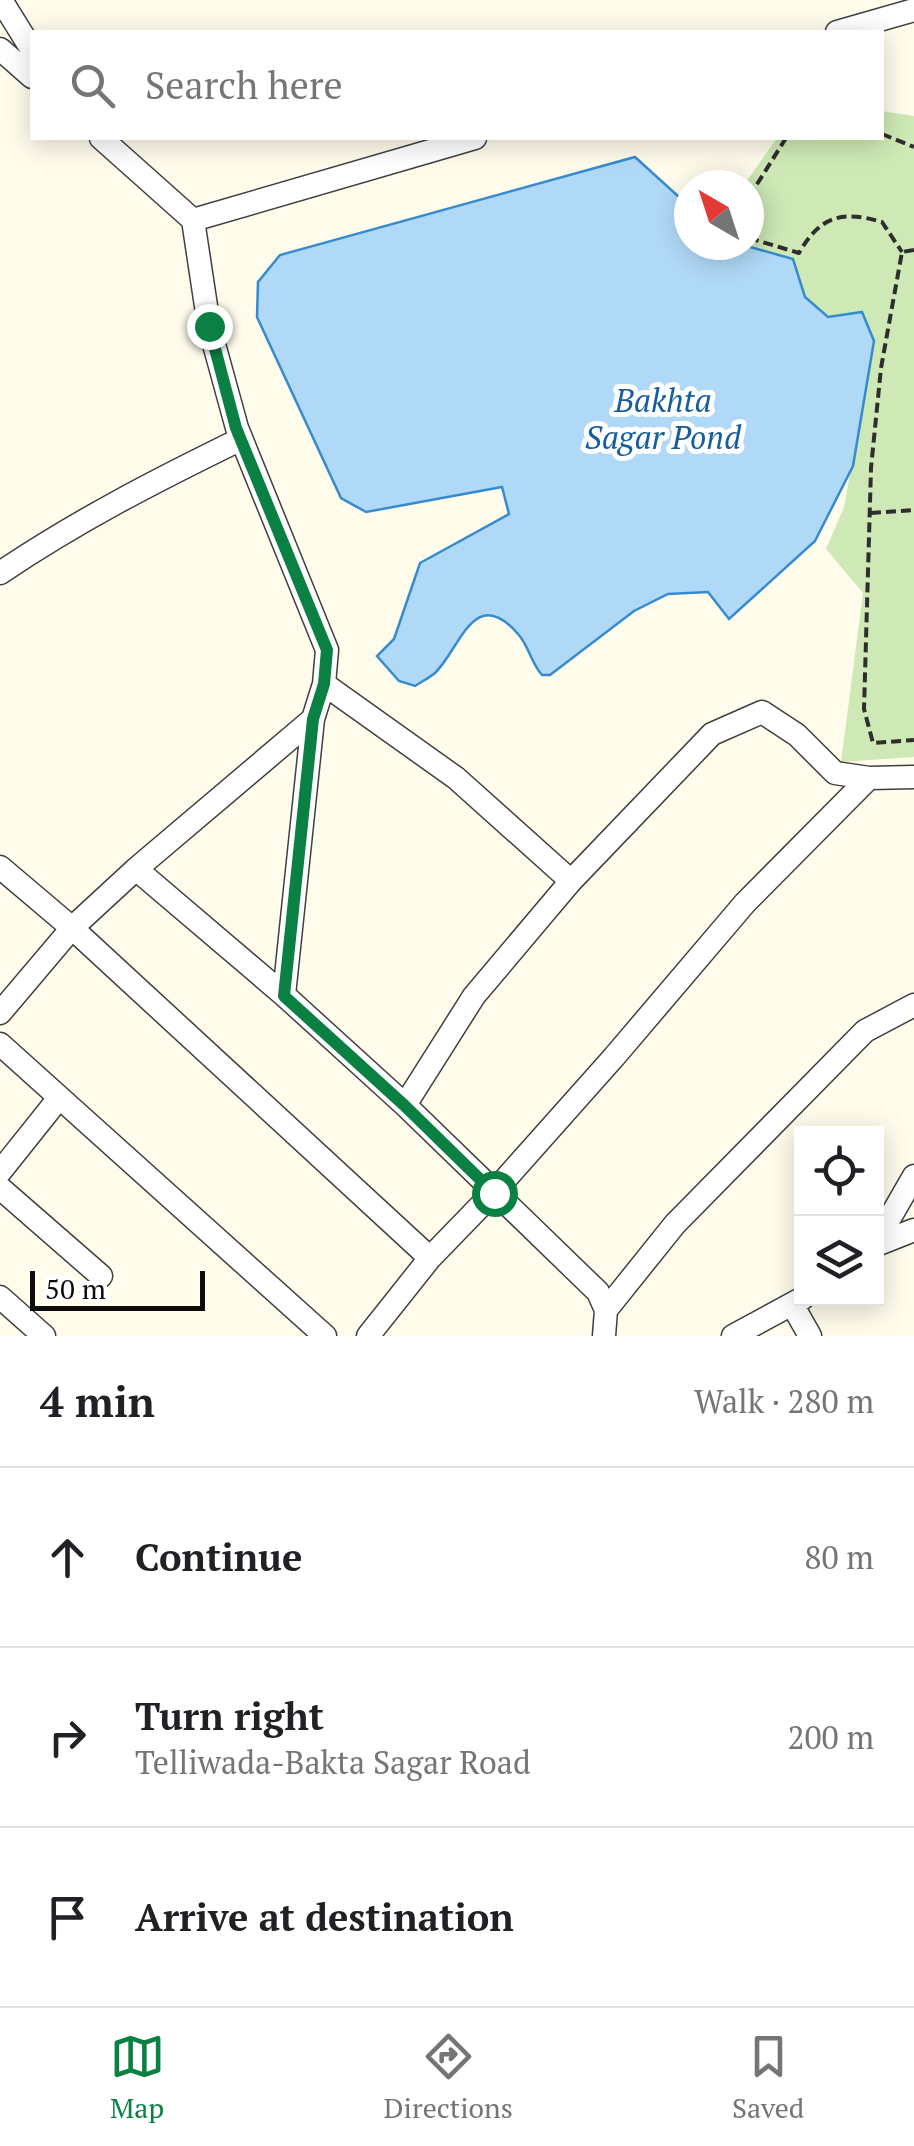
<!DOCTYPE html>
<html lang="en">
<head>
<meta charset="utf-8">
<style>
  :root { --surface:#fff; --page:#f6f6f6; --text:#202124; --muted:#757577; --line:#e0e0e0; --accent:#0b8043 }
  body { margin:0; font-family:"PT Serif",serif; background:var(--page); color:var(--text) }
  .controls { position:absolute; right:30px; bottom:30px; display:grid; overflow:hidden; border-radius:0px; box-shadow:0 5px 25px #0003 }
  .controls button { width:90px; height:90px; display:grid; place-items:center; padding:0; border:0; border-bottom:2px solid var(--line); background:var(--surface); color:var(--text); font:50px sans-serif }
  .compass { position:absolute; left:674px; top:170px; width:90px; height:90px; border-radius:50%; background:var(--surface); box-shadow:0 5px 25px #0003; rotate:321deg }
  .scale { position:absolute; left:30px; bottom:25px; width:175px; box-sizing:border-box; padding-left:10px; border:5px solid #0c0c0c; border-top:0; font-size:28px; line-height:35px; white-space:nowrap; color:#0c0c0c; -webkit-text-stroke:8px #fff; paint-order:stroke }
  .stop { position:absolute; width:30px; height:30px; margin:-22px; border:8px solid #0b8043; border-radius:50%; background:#fff }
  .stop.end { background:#0b8043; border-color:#fff; box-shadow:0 2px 10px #0008 }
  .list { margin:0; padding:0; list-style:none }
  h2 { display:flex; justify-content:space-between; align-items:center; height:130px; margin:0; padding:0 40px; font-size:42px }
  h2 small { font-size:32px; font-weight:400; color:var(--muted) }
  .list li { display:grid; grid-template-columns:65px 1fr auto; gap:30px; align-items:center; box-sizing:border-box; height:180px; padding:0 40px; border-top:2px solid var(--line) }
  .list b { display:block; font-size:38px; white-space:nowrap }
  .list p { margin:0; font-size:32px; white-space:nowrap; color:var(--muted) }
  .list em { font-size:32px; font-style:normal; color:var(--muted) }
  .icon { flex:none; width:55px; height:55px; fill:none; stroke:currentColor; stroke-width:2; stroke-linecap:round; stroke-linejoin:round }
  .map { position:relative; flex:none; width:914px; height:1336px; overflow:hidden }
  .search { position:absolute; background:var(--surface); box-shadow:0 5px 25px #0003; left:30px; right:30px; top:30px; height:110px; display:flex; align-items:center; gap:25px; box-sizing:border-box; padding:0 35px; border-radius:0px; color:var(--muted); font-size:38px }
  .sheet { height:670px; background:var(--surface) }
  nav { display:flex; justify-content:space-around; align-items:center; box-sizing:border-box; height:140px; border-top:2px solid var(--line); background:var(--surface); font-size:28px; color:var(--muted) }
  nav a { display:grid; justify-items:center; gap:5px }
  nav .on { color:var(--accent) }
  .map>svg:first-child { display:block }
</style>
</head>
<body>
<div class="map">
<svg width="914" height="1336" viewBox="0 0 914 1336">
  <rect width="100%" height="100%" fill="#fffcec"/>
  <!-- green -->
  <path fill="#cee9b5" d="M882 111 914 116V757L841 762 863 593 826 549 844 507 874 340 828 317 805 297 793 259 746 245H749V185H744L777 138H882Z"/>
  <!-- water -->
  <path fill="#b0d9f7" stroke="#368bcf" stroke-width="2.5" d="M635 157 689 206V245H743L793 259 805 297 828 317 862 312 874 341 853 466 815 541 729 619 708 592 668 594 634 611 550 675H542C531 663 529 646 518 634 474 583 460 649 435 673 429 678 421 682 415 686L399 681 377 656 394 639 420 563 509 514 502 487 366 512 341 498 257 317 258 282 280 255Z"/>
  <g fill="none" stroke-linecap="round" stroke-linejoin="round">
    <!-- minor casing -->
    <g stroke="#3f3f3f" stroke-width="25">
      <path id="minor" d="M1 0 32 50
        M837 32 914 10
        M0 49 32 77
        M101 138 193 220
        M193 220 209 326 237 428 327 650 324 684 313 719 284 995
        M193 220 475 138
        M0 573C79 520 155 481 241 439
        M324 684 456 778 571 881
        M0 867 72 928 430 1258
        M136 869 284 995 405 1105 598 1292 606 1310 604 1336
        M0 1013 72 928 136 869 313 719
        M0 1044 325 1336
        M405 1105 474 996 571 881 712 734 762 712 797 735 835 773 869 778 914 777
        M0 1172 59 1098
        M0 1188 101 1276
        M876 1242 914 1176
        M876 1245 914 1230
        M0 1297 44 1336
        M793 1306 810 1336
        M606 1310 675 1224 865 1031 914 1005
        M368 1336 430 1258 493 1193 614 1057 745 903 869 778
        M733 1336 803 1298"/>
    </g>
    <!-- path -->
    <path stroke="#2e2e2e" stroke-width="4" stroke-dasharray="10 5" stroke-linecap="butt" d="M882 134 914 147
      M749 197 786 138
      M749 238 799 253C820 216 842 210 882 222L902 252
      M914 250 902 252 881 368 871 468 864 709 873 743 914 740
      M871 513 914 510"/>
    <!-- minor -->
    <use href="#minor" stroke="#fff" stroke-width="22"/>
  </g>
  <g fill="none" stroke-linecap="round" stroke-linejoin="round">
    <!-- route -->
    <path stroke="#0b8043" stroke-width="12" d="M209 326 236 428 327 650 324 684 313 719 284 996 404 1105 494 1193"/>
  </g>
  <g text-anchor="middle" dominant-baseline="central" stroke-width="10" stroke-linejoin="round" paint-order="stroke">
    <!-- water labels -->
    <g font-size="32" font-style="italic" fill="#155d9f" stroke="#fff">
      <text x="663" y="400">Bakhta<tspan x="663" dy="37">Sagar Pond</tspan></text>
    </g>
  </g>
</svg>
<div class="controls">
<button><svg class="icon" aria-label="locate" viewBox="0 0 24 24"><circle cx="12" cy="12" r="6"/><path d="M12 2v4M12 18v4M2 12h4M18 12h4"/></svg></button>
<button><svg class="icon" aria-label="layers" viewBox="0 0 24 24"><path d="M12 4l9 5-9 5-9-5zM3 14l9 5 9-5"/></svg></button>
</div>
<svg class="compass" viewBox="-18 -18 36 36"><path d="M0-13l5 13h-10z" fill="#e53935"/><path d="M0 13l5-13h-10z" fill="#757577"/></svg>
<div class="scale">50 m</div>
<div class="stop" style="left:494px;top:1193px"></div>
<div class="stop end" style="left:209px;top:326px"></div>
<div class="search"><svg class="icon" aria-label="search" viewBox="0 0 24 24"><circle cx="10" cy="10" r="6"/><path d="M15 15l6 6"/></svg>Search here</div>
</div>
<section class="sheet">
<h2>4 min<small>Walk · 280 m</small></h2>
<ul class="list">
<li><svg class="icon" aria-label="ahead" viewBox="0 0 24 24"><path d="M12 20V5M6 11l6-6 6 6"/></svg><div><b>Continue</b></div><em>80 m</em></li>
<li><svg class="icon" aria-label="right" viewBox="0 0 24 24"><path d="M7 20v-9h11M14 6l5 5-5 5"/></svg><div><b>Turn right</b><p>Telliwada-Bakta Sagar Road</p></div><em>200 m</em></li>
<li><svg class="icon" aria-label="arrive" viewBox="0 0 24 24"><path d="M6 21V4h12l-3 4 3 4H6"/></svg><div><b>Arrive at destination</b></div></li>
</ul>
</section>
<nav>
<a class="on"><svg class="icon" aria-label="map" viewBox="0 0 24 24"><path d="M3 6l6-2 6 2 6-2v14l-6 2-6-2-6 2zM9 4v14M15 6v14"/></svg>Map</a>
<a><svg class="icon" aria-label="directions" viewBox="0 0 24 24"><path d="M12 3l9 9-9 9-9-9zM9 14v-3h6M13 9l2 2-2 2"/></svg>Directions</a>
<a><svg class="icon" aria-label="saved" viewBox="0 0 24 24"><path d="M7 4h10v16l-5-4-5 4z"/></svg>Saved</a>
</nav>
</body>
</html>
